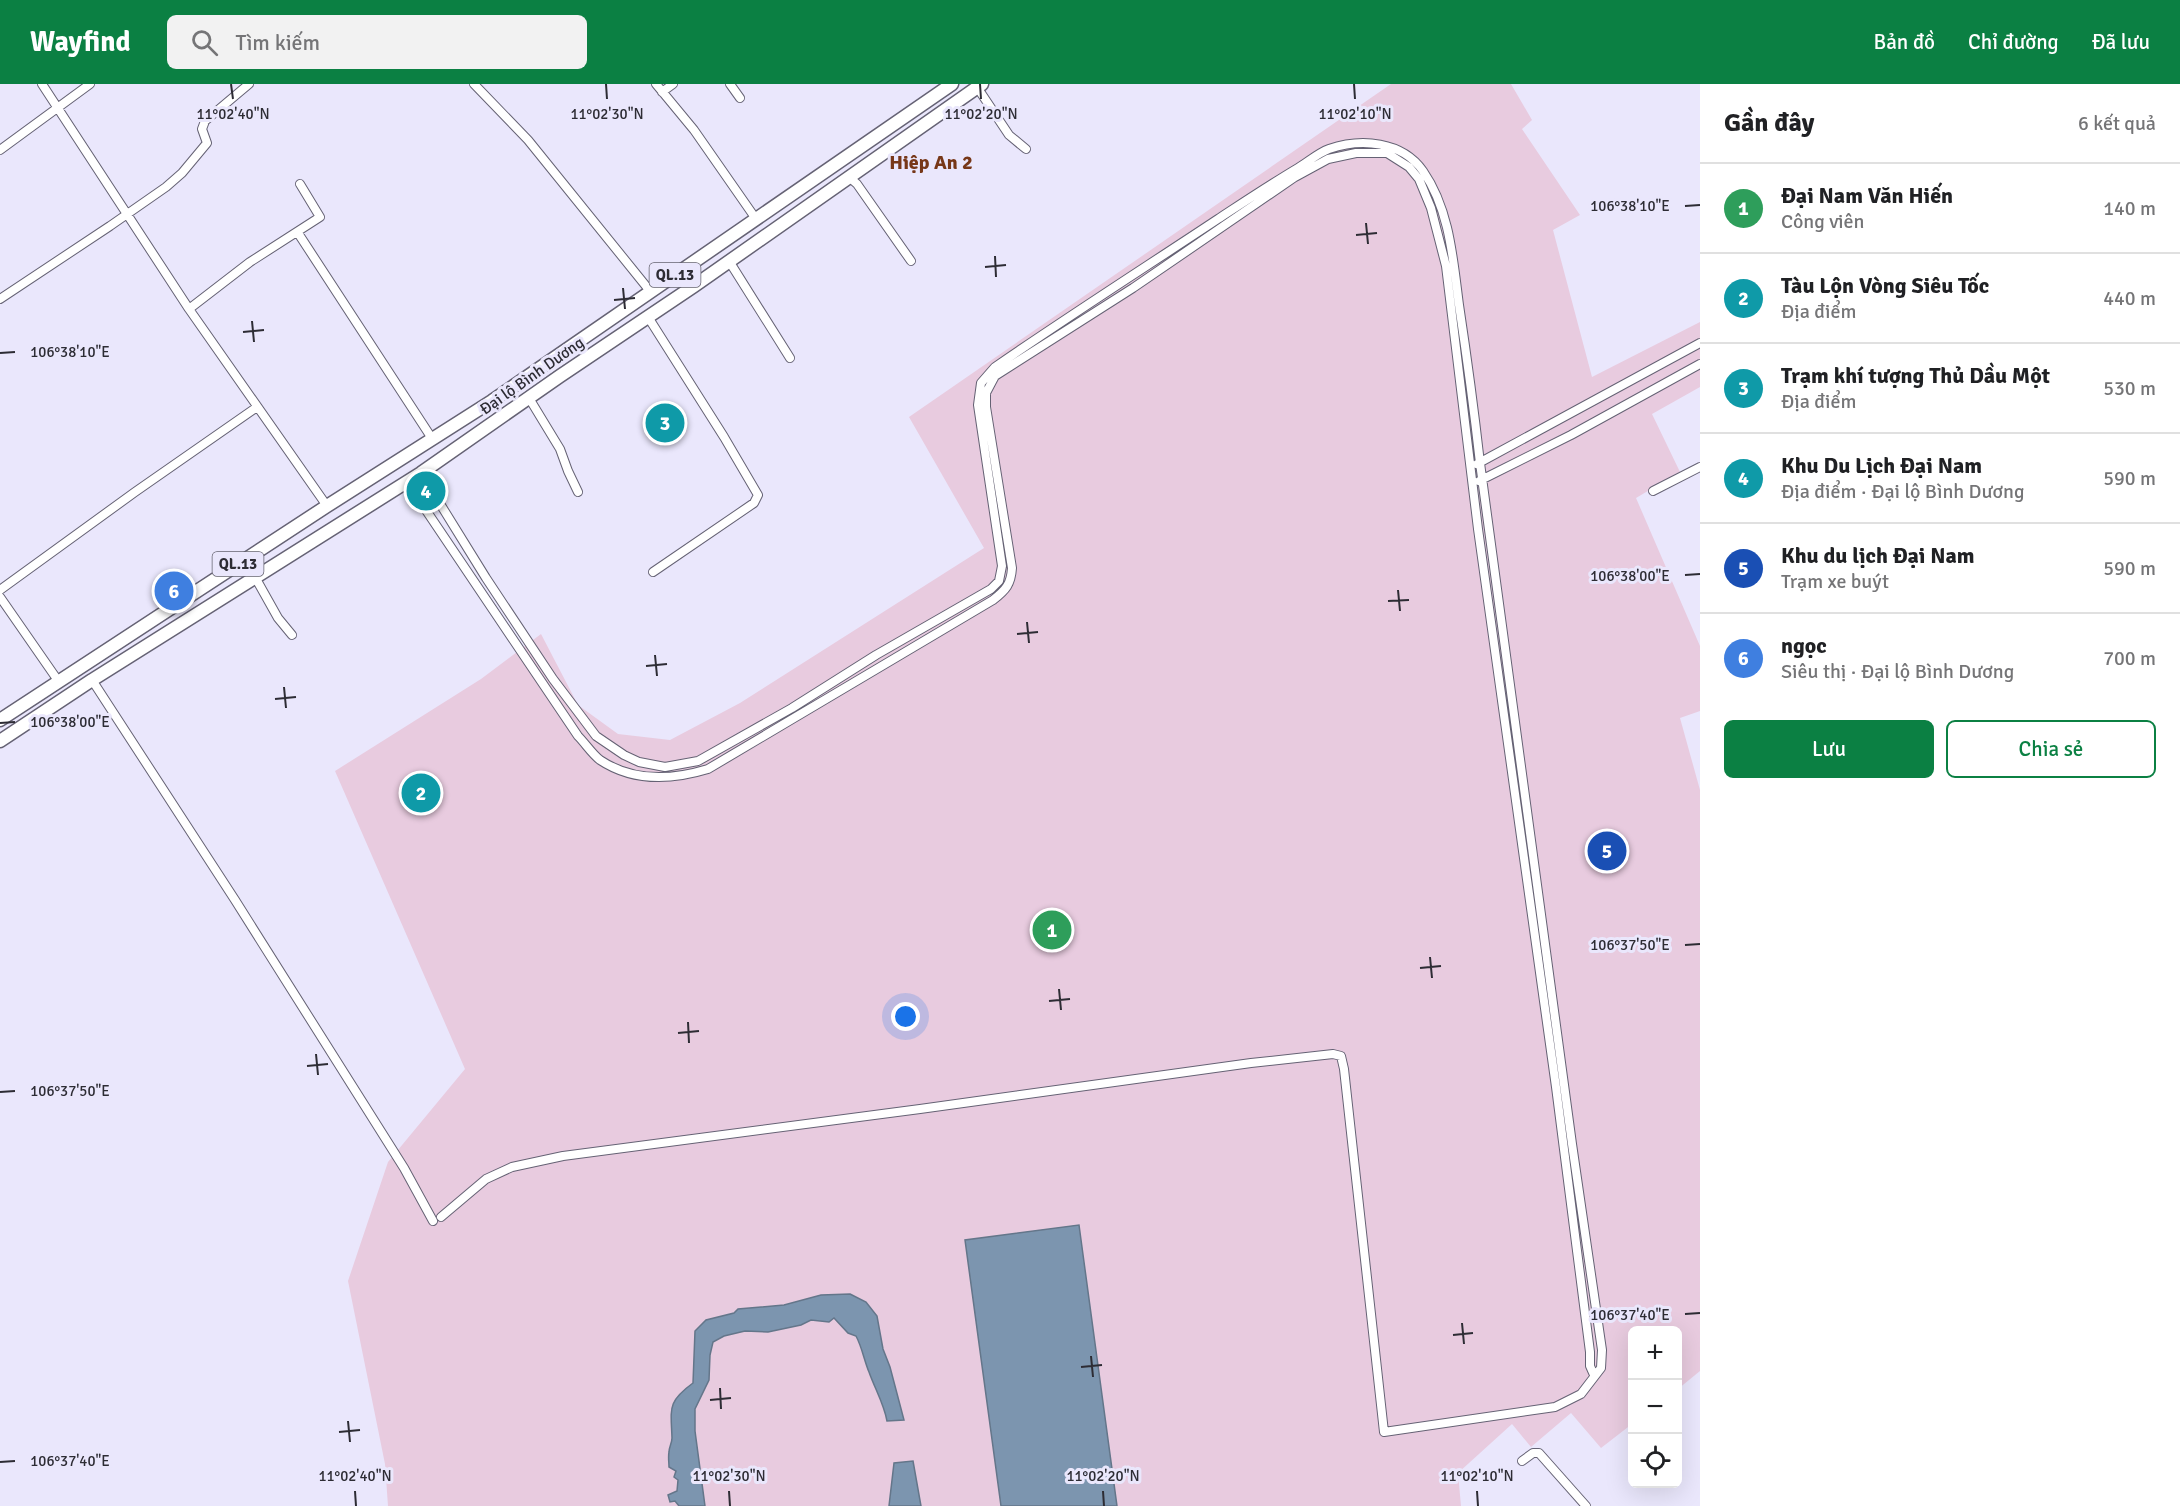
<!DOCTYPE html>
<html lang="vi">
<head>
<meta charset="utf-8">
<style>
  :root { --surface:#fff; --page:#f2f2f2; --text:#202124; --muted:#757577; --line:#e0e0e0; --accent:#0b8043 }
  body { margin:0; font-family:Signika,sans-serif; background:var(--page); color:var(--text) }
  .controls { position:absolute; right:18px; bottom:18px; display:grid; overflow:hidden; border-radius:9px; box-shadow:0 6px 24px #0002 }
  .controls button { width:54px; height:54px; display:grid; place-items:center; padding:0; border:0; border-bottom:2px solid var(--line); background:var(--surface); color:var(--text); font:30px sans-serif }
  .you { position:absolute; left:906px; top:933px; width:21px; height:21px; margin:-15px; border:4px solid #fff; border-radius:50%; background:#1a73e8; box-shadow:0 0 0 9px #1a73e833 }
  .badge { display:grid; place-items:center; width:39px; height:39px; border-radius:50%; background:var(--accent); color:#fff; font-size:20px; font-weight:700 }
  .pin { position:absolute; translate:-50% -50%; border:3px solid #fff; box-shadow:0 2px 6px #0006 }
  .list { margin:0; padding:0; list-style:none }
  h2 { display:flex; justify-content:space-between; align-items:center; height:78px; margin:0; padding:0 24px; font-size:26px }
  h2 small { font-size:20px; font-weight:400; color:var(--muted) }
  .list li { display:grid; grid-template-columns:39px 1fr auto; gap:18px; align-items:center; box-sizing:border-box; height:90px; padding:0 24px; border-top:2px solid var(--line) }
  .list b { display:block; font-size:22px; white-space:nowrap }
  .list p { margin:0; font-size:20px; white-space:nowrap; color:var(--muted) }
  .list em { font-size:20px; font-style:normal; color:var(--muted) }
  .actions { display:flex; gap:12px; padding:18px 24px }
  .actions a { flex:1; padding:14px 0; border:2px solid var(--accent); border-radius:9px; text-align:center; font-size:21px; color:var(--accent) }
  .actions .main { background:var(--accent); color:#fff }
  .icon { flex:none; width:33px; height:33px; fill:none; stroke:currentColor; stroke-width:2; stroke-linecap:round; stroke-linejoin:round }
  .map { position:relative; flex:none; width:1700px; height:1422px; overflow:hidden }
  header { display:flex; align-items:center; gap:36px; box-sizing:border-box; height:84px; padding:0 30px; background:var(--accent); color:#fff }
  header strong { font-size:28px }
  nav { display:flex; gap:33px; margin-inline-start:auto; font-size:21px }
  .search { width:420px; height:54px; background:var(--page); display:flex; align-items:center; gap:15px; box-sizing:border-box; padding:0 21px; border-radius:9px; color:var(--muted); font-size:22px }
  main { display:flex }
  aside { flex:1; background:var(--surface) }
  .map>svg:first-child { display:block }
</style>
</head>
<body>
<header>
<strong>Wayfind</strong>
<div class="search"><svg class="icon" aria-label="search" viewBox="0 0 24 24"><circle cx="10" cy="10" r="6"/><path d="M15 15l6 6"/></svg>Tìm kiếm</div>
<nav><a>Bản đồ</a><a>Chỉ đường</a><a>Đã lưu</a></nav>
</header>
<main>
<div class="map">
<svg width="1700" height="1422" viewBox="0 0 1700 1422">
  <rect width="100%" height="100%" fill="#eae7fc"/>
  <!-- green -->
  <path fill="#e8cbdf" d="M1391 0H1511L1532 36 1522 45 1580 131 1553 146 1592 293 1700 238V303L1652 330 1680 388 1636 414 1700 562V627L1680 634 1700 706V1287L1678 1305V1246H1632V1340L1601 1364 1571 1329 1531 1363 1512 1340 1458 1389 1461 1422H388L385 1380 348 1197 388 1078 465 985 335 687 481 595 541 550 578 621 618 650 670 656 740 619 984 464 909 333Z"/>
  <!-- water -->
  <path fill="#7c95af" stroke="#64768a" stroke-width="1.5" d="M1079 1141 1117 1422H1001L965 1156Z
    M850 1210 866 1218 877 1232 883 1265 890 1283 904 1336 887 1337C884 1320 875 1305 869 1288 864 1276 862 1263 856 1252L848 1249 834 1234 829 1238 811 1236 801 1241 768 1248 745 1247 724 1252 713 1258 710 1271 709 1296 695 1325V1347L705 1422H679L675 1417 670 1418 668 1411 677 1407 678 1396 674 1393 676 1387 669 1383C669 1378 668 1373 669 1368 669 1363 672 1359 672 1354 671 1324 667 1318 693 1299L695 1247 706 1236 734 1229 738 1225 784 1221 821 1211Z
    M913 1377 921 1422H889L894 1379Z"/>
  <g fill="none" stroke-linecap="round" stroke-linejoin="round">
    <!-- minor casing -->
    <g stroke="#656274" stroke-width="10">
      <path id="minor" d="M42 0 189 225 327 422
        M474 0 528 56 650 207
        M656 0 694 46 756 135
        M730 0 740 14
        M977 3 1009 51 1026 65
        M662 8 673 0
        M0 66 90 0
        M849 93 857 100 911 177
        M298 149 433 356
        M729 177 790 274
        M0 215 110 142 166 103 182 89 207 59 202 45 205 37 249 0
        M189 225 250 178 320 133 300 100
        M648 233 724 353 758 411 754 419 653 488
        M529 314 560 365 568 387 578 408
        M1477 380 1700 259
        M421 389 486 494 553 595 584 636 596 652 624 671 639 678 665 683 698 677 792 624 876 571 991 505 999 497 1002 482 978 321 981 299 995 283C1069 232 1144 184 1218 135 1244 118 1271 100 1298 84 1308 78 1318 69 1329 65 1361 54 1402 57 1423 87 1450 126 1453 176 1459 221 1467 274 1474 326 1480 379L1572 1060 1602 1266 1601 1284 1581 1310 1555 1323 1384 1348 1344 985 1341 972 1333 970 1251 979 920 1025 563 1072 512 1083 486 1095 441 1133
        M1479 397 1571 351 1700 280
        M407 398 578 652C585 659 592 670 600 676 633 698 672 696 708 685L993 516C1006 506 1011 500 1012 484L986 323V309L995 292 1133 204 1295 93 1328 75 1356 69H1387L1409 83 1419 95 1431 124 1446 182 1478 445 1556 1003 1590 1268V1282L1594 1291
        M1653 407 1700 383
        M255 493 278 534 292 551
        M0 506 135 408 257 323
        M0 513 59 598
        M92 596 235 816 404 1084 433 1137
        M1522 1377 1533 1369H1539L1586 1422"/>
    </g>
    <!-- trunk casing -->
    <g stroke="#656274" stroke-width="15">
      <path id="trunk" d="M0 636 327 422 492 317 952 0
        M0 657 92 596 421 389 560 292 694 202 982 0"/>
    </g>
    <!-- minor -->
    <use href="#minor" stroke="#fff" stroke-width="8"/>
    <!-- trunk -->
    <use href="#trunk" stroke="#fff" stroke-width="12"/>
  </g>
  <!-- ticks -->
  <path fill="none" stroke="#2d2c34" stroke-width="2" d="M231 0 233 15M606 0 607 15M980 0 981 15M1354 0 1355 15M1685 122 1700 121M1366 139 1368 160M1356 151 1377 149M995 172 996 193M985 183 1006 181M623 204 625 225M614 216 635 214M252 237 254 258M243 248 264 246M0 269 15 268M1685 491 1700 490M1398 506 1400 527M1388 517 1409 516M1027 538 1029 559M1017 550 1038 548M655 571 657 592M646 582 667 580M284 603 286 624M275 615 296 613M0 639 15 638M1685 861 1700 860M1430 873 1432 894M1420 884 1441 882M1059 905 1061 926M1049 917 1070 915M688 938 689 959M678 949 699 947M316 970 318 991M307 982 328 980M0 1008 15 1007M1685 1230 1700 1229M1462 1239 1464 1260M1453 1251 1473 1249M1091 1272 1093 1293M1081 1283 1102 1281M720 1304 721 1325M710 1316 731 1314M348 1337 350 1358M339 1348 360 1346M0 1378 15 1377M355 1407 356 1422M729 1407 730 1422M1103 1407 1104 1422M1477 1407 1478 1422"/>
  <g text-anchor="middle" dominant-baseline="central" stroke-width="6" stroke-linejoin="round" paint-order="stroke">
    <!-- shield labels -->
    <g fill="#eae7fc" stroke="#666470" stroke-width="1.5">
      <rect x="649.5" y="179" width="51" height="24" rx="4.5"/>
      <rect x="212.5" y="468" width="51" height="24" rx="4.5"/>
    </g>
    <g font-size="15" font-weight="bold" fill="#2d2c34">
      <text x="675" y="191">QL.13</text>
      <text x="238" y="480">QL.13</text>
    </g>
    <!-- street labels -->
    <g font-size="16" fill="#2d2c34" stroke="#eae7fc">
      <text transform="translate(532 292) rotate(-35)">Đại lộ Bình Dương</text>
    </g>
    <!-- quarter labels -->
    <g font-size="20" font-weight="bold" fill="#773718" stroke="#eae7fc">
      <text x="931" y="78">Hiệp An 2</text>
    </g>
  </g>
  <g font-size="15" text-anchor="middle" fill="#2d2c34" stroke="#eae7fc" stroke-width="6" stroke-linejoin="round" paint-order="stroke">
    <text x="233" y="35">11°02'40"N</text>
    <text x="607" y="35">11°02'30"N</text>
    <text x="981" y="35">11°02'20"N</text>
    <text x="1355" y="35">11°02'10"N</text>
    <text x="1630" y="127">106°38'10"E</text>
    <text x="70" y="273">106°38'10"E</text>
    <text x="1630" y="497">106°38'00"E</text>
    <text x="70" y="643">106°38'00"E</text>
    <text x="1630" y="866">106°37'50"E</text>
    <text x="70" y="1012">106°37'50"E</text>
    <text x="1630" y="1236">106°37'40"E</text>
    <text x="70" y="1382">106°37'40"E</text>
    <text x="355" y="1397">11°02'40"N</text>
    <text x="729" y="1397">11°02'30"N</text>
    <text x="1103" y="1397">11°02'20"N</text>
    <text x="1477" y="1397">11°02'10"N</text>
  </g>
</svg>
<div class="controls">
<button>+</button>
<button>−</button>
<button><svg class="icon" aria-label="locate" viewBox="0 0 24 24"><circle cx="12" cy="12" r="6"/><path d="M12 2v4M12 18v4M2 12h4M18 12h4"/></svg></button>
</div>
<div class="you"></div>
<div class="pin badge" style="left:1052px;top:846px;background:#2e9e5b">1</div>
<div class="pin badge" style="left:421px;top:709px;background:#0f9aa8">2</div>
<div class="pin badge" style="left:665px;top:339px;background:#0f9aa8">3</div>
<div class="pin badge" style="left:426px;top:407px;background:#0f9aa8">4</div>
<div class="pin badge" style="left:1607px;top:767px;background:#1a4fb4">5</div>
<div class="pin badge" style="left:174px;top:507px;background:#3f7fe0">6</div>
</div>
<aside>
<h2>Gần đây<small>6 kết quả</small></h2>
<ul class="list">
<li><span class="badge" style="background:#2e9e5b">1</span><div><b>Đại Nam Văn Hiến</b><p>Công viên</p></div><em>140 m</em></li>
<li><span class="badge" style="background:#0f9aa8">2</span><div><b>Tàu Lộn Vòng Siêu Tốc</b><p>Địa điểm</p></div><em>440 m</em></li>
<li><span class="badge" style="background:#0f9aa8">3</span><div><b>Trạm khí tượng Thủ Dầu Một</b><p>Địa điểm</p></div><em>530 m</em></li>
<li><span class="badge" style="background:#0f9aa8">4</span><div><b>Khu Du Lịch Đại Nam</b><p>Địa điểm · Đại lộ Bình Dương</p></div><em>590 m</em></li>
<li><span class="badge" style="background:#1a4fb4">5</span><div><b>Khu du lịch Đại Nam</b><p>Trạm xe buýt</p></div><em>590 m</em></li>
<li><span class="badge" style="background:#3f7fe0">6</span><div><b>ngọc</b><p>Siêu thị · Đại lộ Bình Dương</p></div><em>700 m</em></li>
</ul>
<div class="actions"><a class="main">Lưu</a><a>Chia sẻ</a></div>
</aside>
</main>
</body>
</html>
